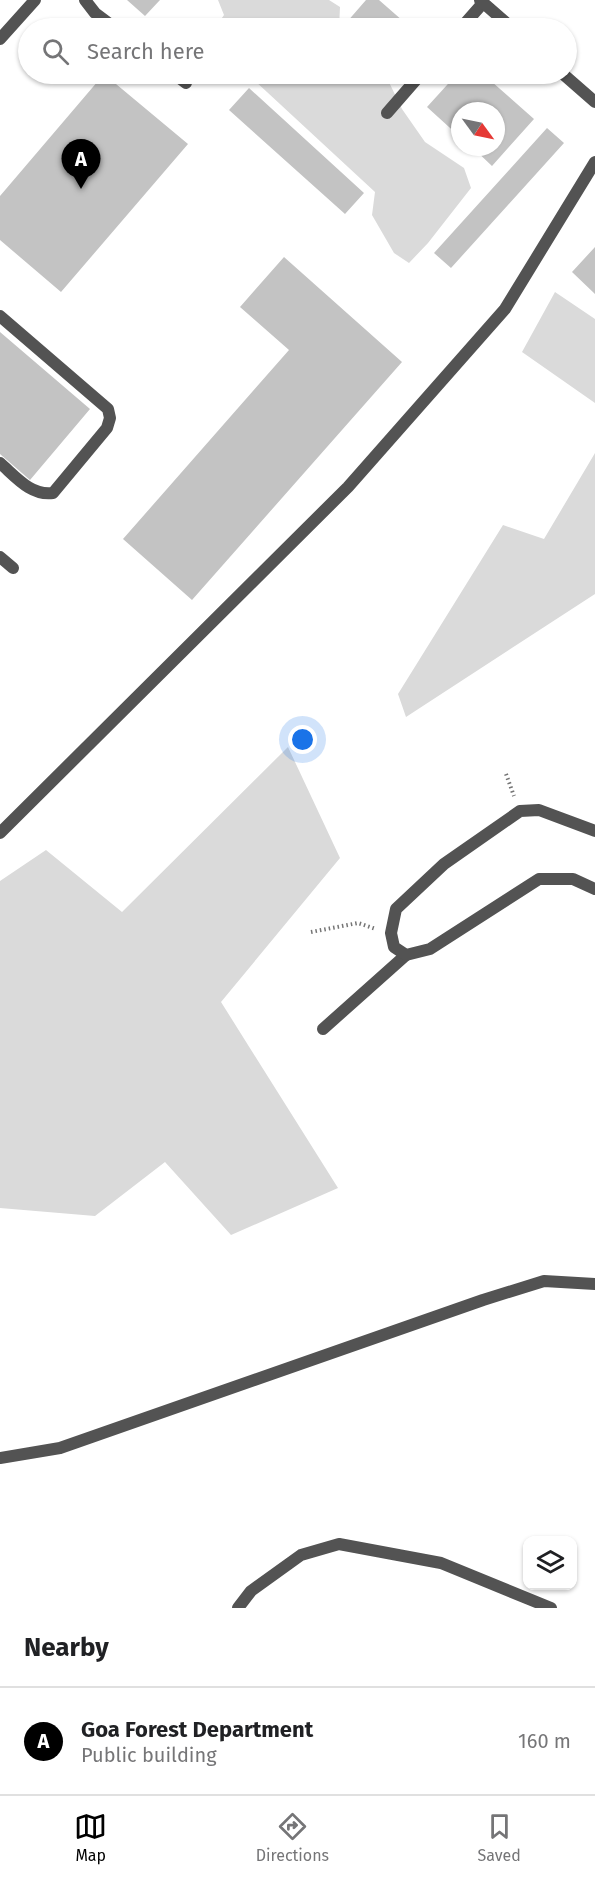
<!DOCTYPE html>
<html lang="en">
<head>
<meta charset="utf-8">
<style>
  :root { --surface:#fff; --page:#f2f2f2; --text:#202124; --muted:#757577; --line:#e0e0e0; --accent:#000 }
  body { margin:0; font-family:"Fira Sans",sans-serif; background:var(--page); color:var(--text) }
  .controls { position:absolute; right:18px; bottom:18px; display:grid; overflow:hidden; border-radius:12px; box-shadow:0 2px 4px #0004 }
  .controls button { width:54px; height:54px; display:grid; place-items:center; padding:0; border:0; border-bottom:2px solid var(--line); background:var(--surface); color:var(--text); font:30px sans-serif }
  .compass { position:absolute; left:451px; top:102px; width:54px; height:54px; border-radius:50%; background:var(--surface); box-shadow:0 2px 4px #0004; rotate:123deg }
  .you { position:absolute; left:303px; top:740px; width:21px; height:21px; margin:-15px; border:4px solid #fff; border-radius:50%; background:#1a73e8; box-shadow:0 0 0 9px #1a73e833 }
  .badge { display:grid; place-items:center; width:39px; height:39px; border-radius:50%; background:var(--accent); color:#fff; font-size:20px; font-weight:700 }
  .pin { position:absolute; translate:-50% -50px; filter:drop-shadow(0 2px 3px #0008) }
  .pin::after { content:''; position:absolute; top:32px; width:21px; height:18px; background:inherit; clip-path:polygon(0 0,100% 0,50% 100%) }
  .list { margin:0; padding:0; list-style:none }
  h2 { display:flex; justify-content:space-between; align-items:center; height:78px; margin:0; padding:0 24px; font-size:26px }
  h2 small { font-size:20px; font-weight:400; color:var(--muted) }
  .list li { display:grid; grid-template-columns:39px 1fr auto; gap:18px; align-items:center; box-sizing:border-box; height:108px; padding:0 24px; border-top:2px solid var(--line) }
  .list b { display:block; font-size:22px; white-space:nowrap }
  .list p { margin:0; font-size:20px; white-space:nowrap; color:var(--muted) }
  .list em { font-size:20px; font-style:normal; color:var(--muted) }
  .icon { flex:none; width:33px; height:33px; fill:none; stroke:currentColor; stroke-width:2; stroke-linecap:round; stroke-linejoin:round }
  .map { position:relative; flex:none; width:595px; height:1608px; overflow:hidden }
  .search { position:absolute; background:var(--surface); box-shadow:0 2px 4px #0004; left:18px; right:18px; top:18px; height:66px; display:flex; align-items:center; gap:15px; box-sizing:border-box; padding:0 21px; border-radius:33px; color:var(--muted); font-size:22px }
  .sheet { height:186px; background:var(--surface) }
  nav { display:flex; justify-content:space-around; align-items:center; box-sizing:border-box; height:84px; border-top:2px solid var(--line); background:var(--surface); font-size:16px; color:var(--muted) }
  nav a { display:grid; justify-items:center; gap:3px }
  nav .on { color:var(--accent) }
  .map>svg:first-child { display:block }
</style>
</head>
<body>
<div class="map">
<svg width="595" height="1608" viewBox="0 0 595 1608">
  <rect width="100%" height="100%" fill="#fff"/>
  <!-- green -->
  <path fill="#dadada" d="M218 0H329L340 7 339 28H215L224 15Z
    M233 74H385L402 109 425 142 464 168 471 188 428 243 409 263 394 253 372 215 375 192 253 79Z
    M555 292 595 319V403L522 352Z
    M595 453V594L406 717 398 694 503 525 544 539Z
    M288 747 340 858 221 1002 338 1188 231 1235 165 1162 95 1216 0 1208V881L46 850 122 912Z"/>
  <!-- building -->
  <path fill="#c3c3c3" d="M127 0H160L145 16Z
    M366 0H379L411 28H352L346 23Z
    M171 19 182 28H163Z
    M104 74 188 144 61 292 0 240V196Z
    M457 74H483L534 119 492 166 472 147H496V111H460V137L427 107Z
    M249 88 364 193 345 214 229 110Z
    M547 128 564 143 451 268 434 253Z
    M595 247V294L572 272Z
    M284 257 402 362 192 600 123 539 289 350 240 307Z
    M0 332 90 409 30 480 0 454Z"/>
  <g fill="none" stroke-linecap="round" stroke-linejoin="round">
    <!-- path -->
    <path stroke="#757575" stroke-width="4" stroke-dasharray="1.5 3" stroke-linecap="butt" d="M506 774 514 796
      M311 932 358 923 376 929"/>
    <!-- service -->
    <path stroke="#535353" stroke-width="12" d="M85 0 95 13 115 28
      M461 28 483 3
      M174 74 186 83
      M387 113 421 74
      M0 316 108 409 110 418 107 428 53 493C31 496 16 477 0 463
      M0 557 13 568"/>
    <!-- minor -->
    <path stroke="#535353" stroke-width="12" d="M480 0 512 28
      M563 74 595 102
      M0 833 348 487 505 309 595 162
      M323 1029 406 955
      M238 1608 251 1591 301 1555 339 1544 441 1563 551 1608"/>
    <!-- tertiary -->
    <path stroke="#535353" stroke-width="12" d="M0 39 35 0
      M595 831 539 810 520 811 444 864 396 909 391 933 394 947 406 955 430 949 539 879H573L595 889
      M0 1458 60 1448 483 1300 544 1281 595 1284"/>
  </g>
</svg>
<div class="controls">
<button><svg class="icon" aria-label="layers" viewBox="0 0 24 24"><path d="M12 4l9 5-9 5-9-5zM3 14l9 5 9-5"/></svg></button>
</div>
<svg class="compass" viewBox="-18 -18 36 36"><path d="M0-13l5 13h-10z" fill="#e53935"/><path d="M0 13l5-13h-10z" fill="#757577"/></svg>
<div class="you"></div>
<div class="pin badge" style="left:81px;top:189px">A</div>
<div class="search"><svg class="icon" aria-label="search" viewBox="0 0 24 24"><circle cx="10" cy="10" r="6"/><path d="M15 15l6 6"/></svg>Search here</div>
</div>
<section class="sheet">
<h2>Nearby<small></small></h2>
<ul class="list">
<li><span class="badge">A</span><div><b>Goa Forest Department</b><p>Public building</p></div><em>160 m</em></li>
</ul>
</section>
<nav>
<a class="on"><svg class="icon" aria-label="map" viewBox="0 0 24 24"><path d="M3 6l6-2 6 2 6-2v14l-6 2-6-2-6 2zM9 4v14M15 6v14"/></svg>Map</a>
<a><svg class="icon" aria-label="directions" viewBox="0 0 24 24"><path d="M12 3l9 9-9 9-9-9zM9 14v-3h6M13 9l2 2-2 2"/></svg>Directions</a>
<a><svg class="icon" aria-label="saved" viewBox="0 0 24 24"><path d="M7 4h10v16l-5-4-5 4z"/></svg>Saved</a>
</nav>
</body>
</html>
